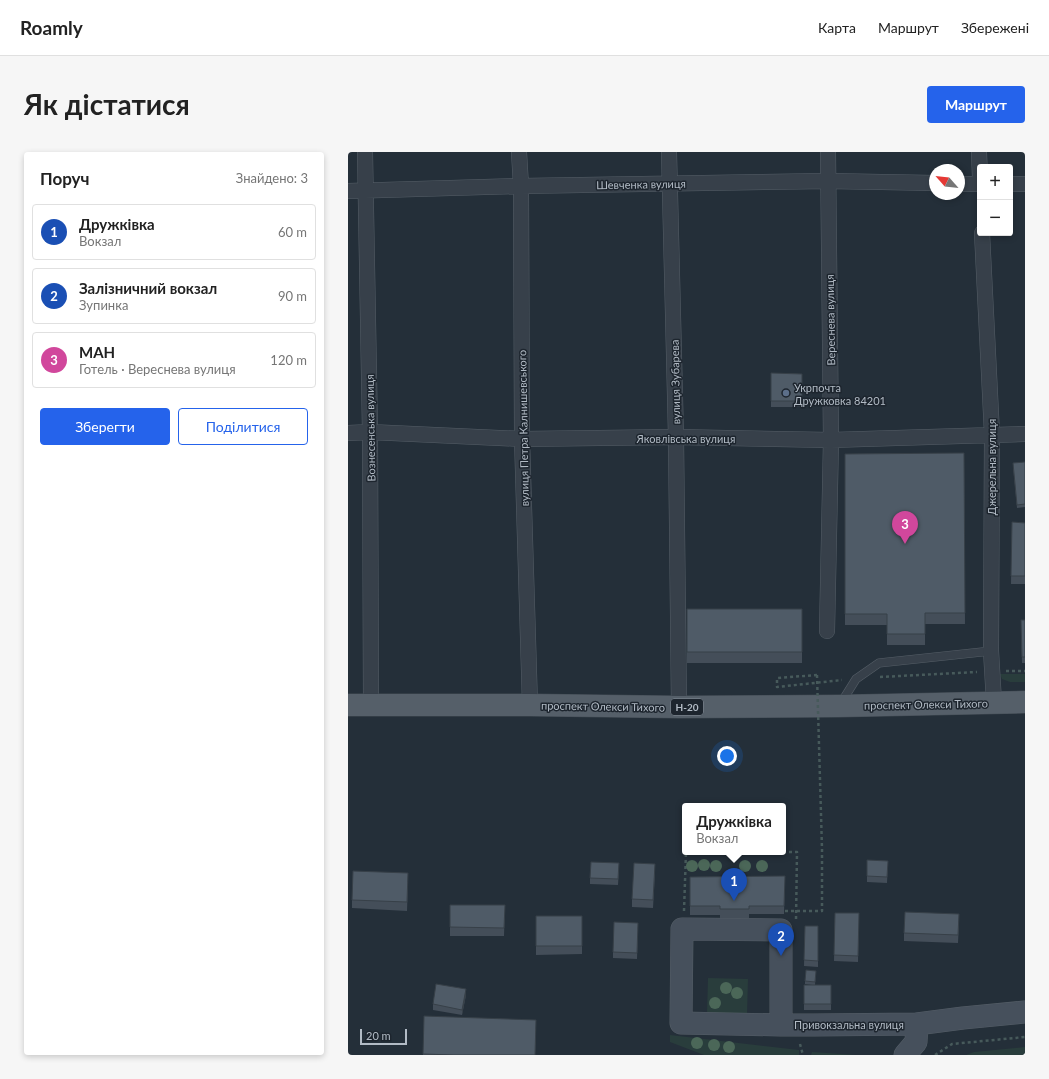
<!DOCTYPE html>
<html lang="uk">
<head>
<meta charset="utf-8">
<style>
  :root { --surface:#fff; --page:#f6f6f6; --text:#222; --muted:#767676; --line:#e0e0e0; --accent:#2563eb }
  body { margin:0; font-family:Lato,sans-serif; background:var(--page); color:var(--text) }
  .controls { position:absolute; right:12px; top:12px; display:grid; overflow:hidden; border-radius:4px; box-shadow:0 2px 6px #0003 }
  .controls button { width:36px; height:36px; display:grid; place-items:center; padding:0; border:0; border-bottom:1px solid var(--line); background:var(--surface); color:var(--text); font:20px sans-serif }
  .compass { position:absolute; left:581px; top:12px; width:36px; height:36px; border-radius:50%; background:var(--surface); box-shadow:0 2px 6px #0003; rotate:297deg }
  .scale { position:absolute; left:12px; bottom:10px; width:47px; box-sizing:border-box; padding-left:4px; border:2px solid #b2bbc5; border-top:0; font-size:11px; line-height:14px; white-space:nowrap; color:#b2bbc5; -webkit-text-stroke:3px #1d252e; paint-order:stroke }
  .you { position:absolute; left:379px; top:604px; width:14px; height:14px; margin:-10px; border:3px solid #fff; border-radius:50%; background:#1a73e8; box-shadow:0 0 0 6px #1a73e833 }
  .badge { display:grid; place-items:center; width:26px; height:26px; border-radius:50%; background:var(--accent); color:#fff; font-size:13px; font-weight:700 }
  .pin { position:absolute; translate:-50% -33px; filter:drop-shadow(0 1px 2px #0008) }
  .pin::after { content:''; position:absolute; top:21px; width:14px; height:12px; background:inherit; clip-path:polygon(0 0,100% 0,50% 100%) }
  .popup { position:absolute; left:334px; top:651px; width:104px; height:52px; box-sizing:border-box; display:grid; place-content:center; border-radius:4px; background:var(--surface); filter:drop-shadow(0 1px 3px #0005); font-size:13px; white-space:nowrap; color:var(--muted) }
  .popup b { font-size:15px; color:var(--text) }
  .popup::after { content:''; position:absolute; left:50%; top:100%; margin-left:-8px; border:8px solid transparent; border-top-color:var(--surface) }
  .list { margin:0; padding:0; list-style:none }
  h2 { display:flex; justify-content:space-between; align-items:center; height:52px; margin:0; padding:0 16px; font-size:17px }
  h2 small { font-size:13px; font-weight:400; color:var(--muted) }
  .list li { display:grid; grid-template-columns:26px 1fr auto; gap:12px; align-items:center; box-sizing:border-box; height:56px; margin:0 8px 8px; padding:0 8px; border:1px solid var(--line); border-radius:4px }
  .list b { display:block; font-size:15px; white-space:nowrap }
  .list p { margin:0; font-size:13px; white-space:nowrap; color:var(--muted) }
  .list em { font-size:13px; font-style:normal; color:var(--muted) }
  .actions { display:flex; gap:8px; padding:12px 16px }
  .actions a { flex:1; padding:9px 0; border:1px solid var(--accent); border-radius:4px; text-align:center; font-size:14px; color:var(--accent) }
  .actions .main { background:var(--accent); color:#fff }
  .map { position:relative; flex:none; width:677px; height:903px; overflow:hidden; border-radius:4px }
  header { display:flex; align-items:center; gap:24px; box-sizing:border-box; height:56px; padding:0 20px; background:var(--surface); border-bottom:1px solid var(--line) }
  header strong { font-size:19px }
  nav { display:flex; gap:22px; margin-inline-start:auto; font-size:14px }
  .intro { display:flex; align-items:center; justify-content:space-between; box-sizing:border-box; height:96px; padding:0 24px }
  h1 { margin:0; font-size:28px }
  .button { padding:10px 18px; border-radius:4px; background:var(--accent); color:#fff; font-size:14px; font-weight:700 }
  main { display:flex; gap:24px; padding:0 24px }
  aside { flex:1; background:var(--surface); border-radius:4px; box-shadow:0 2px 6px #0003 }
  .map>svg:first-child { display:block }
</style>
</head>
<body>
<header>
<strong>Roamly</strong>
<nav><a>Карта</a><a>Маршрут</a><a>Збережені</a></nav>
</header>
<div class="intro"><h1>Як дістатися</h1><a class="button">Маршрут</a></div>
<main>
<aside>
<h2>Поруч<small>Знайдено: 3</small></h2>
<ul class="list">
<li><span class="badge" style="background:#1a4fb4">1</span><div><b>Дружківка</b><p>Вокзал</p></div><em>60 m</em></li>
<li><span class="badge" style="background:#1a4fb4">2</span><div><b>Залізничний вокзал</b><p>Зупинка</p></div><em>90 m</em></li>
<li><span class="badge" style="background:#d1479c">3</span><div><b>МАН</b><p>Готель · Вереснева вулиця</p></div><em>120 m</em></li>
</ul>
<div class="actions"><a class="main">Зберегти</a><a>Поділитися</a></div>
</aside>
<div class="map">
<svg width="677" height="903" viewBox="0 0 677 903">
  <rect width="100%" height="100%" fill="#242f39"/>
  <!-- green -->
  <path fill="#293d3c" d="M652 522H677V530H662L654 527Z
    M360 826 400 827 399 863 359 862Z
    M322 883 451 898V903H356L322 890Z
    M677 895V903H618L626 900Z
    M464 900 508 903H463Z"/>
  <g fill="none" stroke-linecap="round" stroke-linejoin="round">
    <!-- lane casing -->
    <g stroke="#555e67" stroke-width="9">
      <path id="lane" d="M493 551 508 527 531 511 643 499"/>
    </g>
    <!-- street casing -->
    <g stroke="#555e67" stroke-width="16">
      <path id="street" d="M17 0 22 280 23 553
        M171 0 173 34 174 287 182 553
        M321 0 328 285 331 555
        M631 0 632 26
        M611 32H632
        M662 32H677
        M0 39 173 34 480 29 587 31
        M634 81 644 282 643 499 646 550
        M0 281 22 280 174 287 328 285 483 288 677 282
        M479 479 483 288 480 0"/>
    </g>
    <!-- secondary casing -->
    <g stroke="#555e67" stroke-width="23">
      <path id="secondary" d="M569 872 615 866 677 860
        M433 873V778L334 777 333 871 433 873H466L569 872 568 890 557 903"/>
    </g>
    <!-- primary casing -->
    <g stroke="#434c55" stroke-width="23">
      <path id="primary" d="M0 553H182L331 555 491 554 677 550"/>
    </g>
    <!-- path -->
    <path stroke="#475a5b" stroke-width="2.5" stroke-dasharray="3 3" stroke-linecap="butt" d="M658 519H677
      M469 523 429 526V535L494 528
      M532 525 629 520
      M435 700H449L448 768
      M336 759 338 700
      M437 759H474V697
      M452 892 455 903
      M587 903 604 892 677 885"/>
    <!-- lane -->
    <use href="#lane" stroke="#37404a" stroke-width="8"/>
    <!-- street -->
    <use href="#street" stroke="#37404a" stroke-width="15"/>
    <!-- secondary -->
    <use href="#secondary" stroke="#46505c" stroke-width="22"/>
    <!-- primary -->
    <use href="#primary" stroke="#555f69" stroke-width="22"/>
    <!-- path-bridge -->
    <path stroke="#475a5b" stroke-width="2.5" stroke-dasharray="3 3" stroke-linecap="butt" d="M469 523 474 697"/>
  </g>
  <!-- trees -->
  <g fill="#4b6758">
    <circle cx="356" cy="713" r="6"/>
    <circle cx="344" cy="714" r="6"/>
    <circle cx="368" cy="714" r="6"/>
    <circle cx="397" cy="714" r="6"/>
    <circle cx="414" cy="714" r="6"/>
    <circle cx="378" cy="836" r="6"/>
    <circle cx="389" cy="841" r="6"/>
    <circle cx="367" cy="851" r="6"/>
    <circle cx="349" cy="891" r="6"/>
    <circle cx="366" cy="893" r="6"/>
    <circle cx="381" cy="895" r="6"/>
  </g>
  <!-- wall -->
  <path fill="#444e59" d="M423 221 454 222V255H423Z
    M616 301 617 472H577V493H539V473H497V302Z
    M677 310V355L669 356 665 314Z
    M664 370 677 371V432H663Z
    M339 457H454V511H339Z
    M673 468H677V511H674Z
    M519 708 540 709 539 731 519 730Z
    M271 717 270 733 242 732V726Z
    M307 720 305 756 284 755V747Z
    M437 724 436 762H401V766H372V763H342V725Z
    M60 730 59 759 4 756V748Z
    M157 753 156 784H102V775Z
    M487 761H511L510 810 486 809Z
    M188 764H234V802L188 803Z
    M611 771 610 791 556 789V781Z
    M457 774H470V815L456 814Z
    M290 777 289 807 265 806V800Z
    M468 819 467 833H483V858H456V833H464L457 832V829Z
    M118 843 114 863 85 858V852Z
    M188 877 187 903H75V902Z"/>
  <!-- shaded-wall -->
  <path fill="#374048" d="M118 837V843L114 863V858Z"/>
  <!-- building -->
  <path fill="#4f5b67" stroke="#374048" d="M423 221 454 222V249H423Z
    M616 301 617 461H577V482H539V462H497V302Z
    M677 310V352L669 353 665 311Z
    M664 370 677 371V424H663Z
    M339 457H454V500H339Z
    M673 468H677V505H674Z
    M519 708 540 709 539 725 519 724Z
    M243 710 271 711 270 727 242 726Z
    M286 711 307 712 305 748 284 747Z
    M5 719 60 721 59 750 4 748Z
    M437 724 436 754H401V757H372V754H342V725Z
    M102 753H157L156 776 102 775Z
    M557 760 611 762 610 783 556 781Z
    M487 761H511L510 804 486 803Z
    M188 764H234V794H188Z
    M266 770 290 771 289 801 265 800Z
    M457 774H470V809L456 808Z
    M458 818 468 819 467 830 457 829Z
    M88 832 118 837 114 858 85 852Z
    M456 833H483V852H456Z
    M76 864 188 868 187 903H106L75 902Z"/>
  <!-- markers -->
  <circle fill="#5c6f8a" stroke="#1d252e" stroke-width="1.5" cx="438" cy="241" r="4"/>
  <g text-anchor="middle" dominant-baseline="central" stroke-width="3" stroke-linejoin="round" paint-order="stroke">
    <!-- shield labels -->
    <rect fill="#1d252e" stroke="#858e98" stroke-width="1" x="323" y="547" width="32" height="16" rx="3"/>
    <g font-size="10" font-weight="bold" fill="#b2bbc5">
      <text x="339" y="555">Н-20</text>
    </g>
    <!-- street labels -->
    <g font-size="11" fill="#b2bbc5" stroke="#1d252e">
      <text transform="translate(293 32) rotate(-1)">Шевченка вулиця</text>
      <text transform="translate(482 168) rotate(-91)">Вереснева вулиця</text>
      <text transform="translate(327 230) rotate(-91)">вулиця Зубарева</text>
      <text transform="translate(22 276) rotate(-91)">Вознесенська вулиця</text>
      <text transform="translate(175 276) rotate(-91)">вулиця Петра Калнишевського</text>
      <text x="338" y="286">Яковлівська вулиця</text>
      <text transform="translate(643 315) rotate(-90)">Джерельна вулиця</text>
      <text transform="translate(578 552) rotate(-1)">проспект Олекси Тихого</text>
      <text transform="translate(255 554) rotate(1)">проспект Олекси Тихого</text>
      <text x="501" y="872">Привокзальна вулиця</text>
    </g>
    <!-- poi labels -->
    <g font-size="11" fill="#b2bbc5" stroke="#1d252e" text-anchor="start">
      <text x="446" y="235">Укрпочта<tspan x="446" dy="13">Дружковка 84201</tspan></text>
    </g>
  </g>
</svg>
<div class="controls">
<button>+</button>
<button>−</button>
</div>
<svg class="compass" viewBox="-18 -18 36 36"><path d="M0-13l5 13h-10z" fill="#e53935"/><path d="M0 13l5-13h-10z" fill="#767676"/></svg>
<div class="scale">20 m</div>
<div class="you"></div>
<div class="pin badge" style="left:386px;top:749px;background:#1a4fb4">1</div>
<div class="popup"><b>Дружківка</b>Вокзал</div>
<div class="pin badge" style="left:433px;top:804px;background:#1a4fb4">2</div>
<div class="pin badge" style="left:557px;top:392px;background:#d1479c">3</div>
</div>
</main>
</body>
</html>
